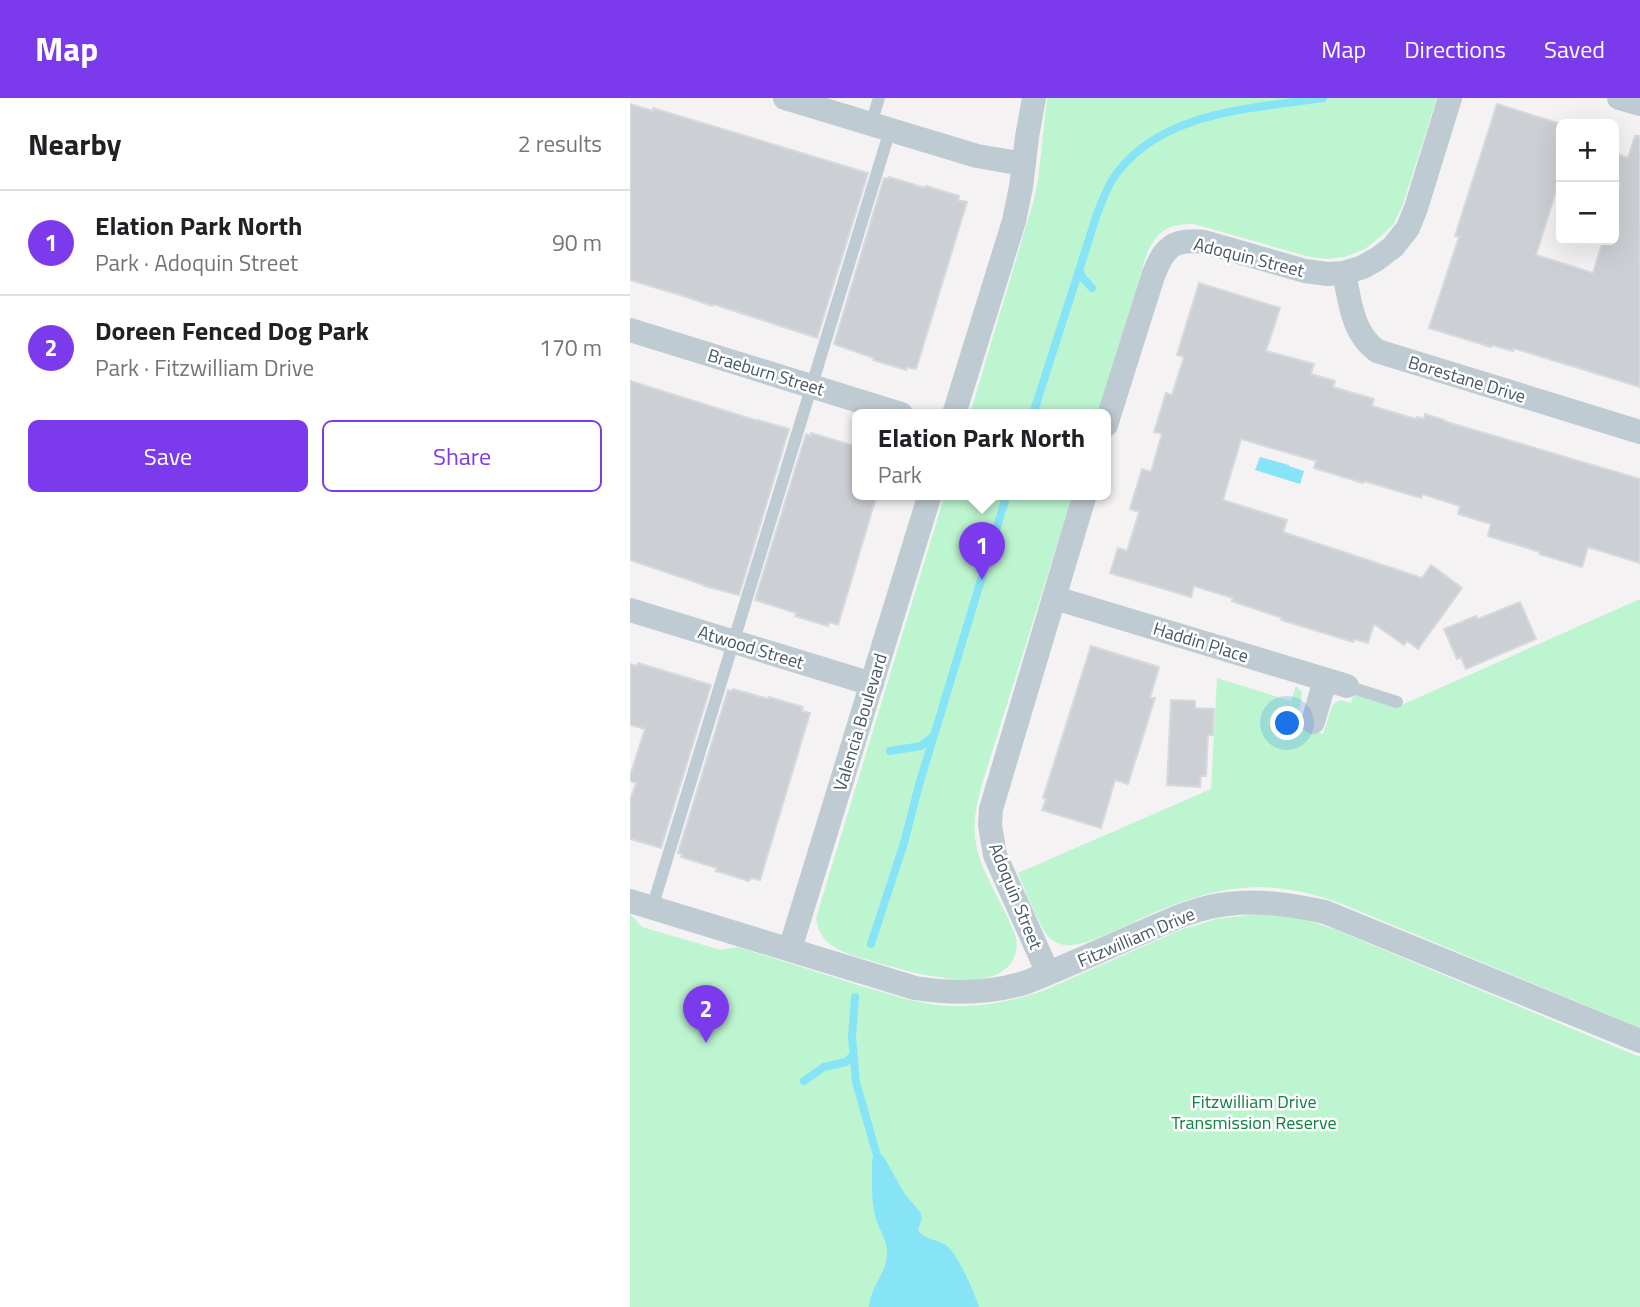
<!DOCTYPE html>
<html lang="en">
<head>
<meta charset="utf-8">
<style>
  :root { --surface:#fff; --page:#f2f2f2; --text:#202124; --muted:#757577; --line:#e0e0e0; --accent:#7c3aed }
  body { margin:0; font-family:"Titillium Web",sans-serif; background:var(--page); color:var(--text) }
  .controls { position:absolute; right:21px; top:21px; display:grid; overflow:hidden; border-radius:10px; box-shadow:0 7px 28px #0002 }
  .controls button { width:63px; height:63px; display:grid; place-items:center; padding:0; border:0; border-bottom:2px solid var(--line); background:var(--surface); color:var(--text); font:35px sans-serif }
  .you { position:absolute; left:658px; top:626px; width:24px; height:24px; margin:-18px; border:5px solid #fff; border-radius:50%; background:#1a73e8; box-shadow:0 0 0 10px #1a73e833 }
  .badge { display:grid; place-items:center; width:46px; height:46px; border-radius:50%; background:var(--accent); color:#fff; font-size:23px; font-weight:700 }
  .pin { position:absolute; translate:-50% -58px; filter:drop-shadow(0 2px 4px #0008) }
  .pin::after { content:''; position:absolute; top:37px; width:24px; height:21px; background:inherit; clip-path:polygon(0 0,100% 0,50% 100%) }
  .popup { position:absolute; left:222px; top:311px; width:259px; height:91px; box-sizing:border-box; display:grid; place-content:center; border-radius:10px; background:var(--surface); filter:drop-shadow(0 2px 5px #0005); font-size:23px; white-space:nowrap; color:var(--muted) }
  .popup b { font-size:26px; color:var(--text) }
  .popup::after { content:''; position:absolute; left:50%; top:100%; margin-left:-14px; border:14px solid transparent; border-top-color:var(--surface) }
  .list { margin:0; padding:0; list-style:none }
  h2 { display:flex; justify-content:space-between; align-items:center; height:91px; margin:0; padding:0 28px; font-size:30px }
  h2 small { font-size:23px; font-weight:400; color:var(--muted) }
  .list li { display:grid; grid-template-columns:46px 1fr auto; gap:21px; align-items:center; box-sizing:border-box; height:105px; padding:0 28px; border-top:2px solid var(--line) }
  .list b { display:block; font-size:26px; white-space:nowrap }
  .list p { margin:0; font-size:23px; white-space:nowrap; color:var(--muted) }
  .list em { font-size:23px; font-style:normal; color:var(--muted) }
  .actions { display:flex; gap:14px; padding:21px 28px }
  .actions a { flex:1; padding:16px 0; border:2px solid var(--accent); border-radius:10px; text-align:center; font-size:24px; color:var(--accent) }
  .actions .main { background:var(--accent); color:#fff }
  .map { position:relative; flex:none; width:1010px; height:1209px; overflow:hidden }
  header { display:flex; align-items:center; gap:42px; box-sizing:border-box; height:98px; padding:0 35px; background:var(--accent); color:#fff }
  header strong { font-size:33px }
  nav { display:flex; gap:38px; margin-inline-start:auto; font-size:24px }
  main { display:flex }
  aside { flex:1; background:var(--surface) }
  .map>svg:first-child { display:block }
</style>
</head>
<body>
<header>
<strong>Map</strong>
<nav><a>Map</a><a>Directions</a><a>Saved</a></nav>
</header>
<main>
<aside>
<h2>Nearby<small>2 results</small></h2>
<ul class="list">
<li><span class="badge">1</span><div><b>Elation Park North</b><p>Park · Adoquin Street</p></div><em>90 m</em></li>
<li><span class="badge">2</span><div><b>Doreen Fenced Dog Park</b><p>Park · Fitzwilliam Drive</p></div><em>170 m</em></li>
</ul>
<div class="actions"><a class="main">Save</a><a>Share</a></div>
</aside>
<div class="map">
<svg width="1010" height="1209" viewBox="0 0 1010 1209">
  <rect width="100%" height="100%" fill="#f5f2f3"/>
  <!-- green -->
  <path fill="#bef5d1" d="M417 0H807L772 109 763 127 750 139 735 151 715 159 696 161 676 158 564 126C538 126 528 132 517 155L468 316H340L404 101 408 82Z
    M315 396H443L353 683C347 704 342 725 346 746 352 777 373 805 384 834 388 844 388 855 381 865 358 898 277 873 245 864 219 856 190 852 186 820Z
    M1010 501V930L712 806C639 779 590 786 519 817 496 827 473 840 449 846 439 848 430 848 422 842 410 833 395 791 388 775L581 691 587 580 661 603 666 588 671 593 672 598 666 627 693 636 703 606 710 602 721 605 724 596 767 609Z
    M0 816 12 829 91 852 108 849C149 862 190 875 231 888 260 896 290 907 320 908 353 909 384 903 415 892L550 832 587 821 627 816 666 819 704 831 1010 959V1209H0Z"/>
  <!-- water -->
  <path fill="#87e4f6" d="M630 359 659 367V368L674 373 670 386 625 372Z
    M250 1056 254 1059 274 1095 290 1114 292 1120 288 1132C294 1142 308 1141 317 1148 329 1158 344 1194 349 1209H239C240 1190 255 1177 257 1158 259 1144 248 1131 245 1117 241 1100 242 1080 242 1063L243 1059Z"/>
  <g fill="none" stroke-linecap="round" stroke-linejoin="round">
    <!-- stream -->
    <path stroke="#87e4f6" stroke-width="8" d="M449 172 453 180 462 190
      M403 316 468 113C473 102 477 89 484 79 530 13 620 11 693 0
      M260 653 291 648 302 639
      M241 846 274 745 289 687 377 396
      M225 899 222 939 226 984 249 1065
      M174 983 194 969 216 964 223 957"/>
  </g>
  <!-- building -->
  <path fill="#ccd0d5" stroke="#d6d9de" stroke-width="2" d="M0 6 23 13V10L238 75 187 240 83 206 82 208 60 200 0 182Z
    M867 6 931 26V77L906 157 963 175 973 142H984V107L990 85 984 83V55L998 60 1005 38H1010V289L883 250V253L862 247 861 249 799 230 829 139 825 138Z
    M259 79 295 90 296 88 329 98 328 102 337 104 286 271 277 269 276 272 243 262 244 260 204 246 254 80 259 81Z
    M569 185 650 210 636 253 684 266 681 276 705 283 703 289 744 301 742 308 786 321 787 319 794 321 795 316 814 322V323L1010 381V465L958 449 952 469 909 456 910 454 858 438 861 426 828 416 830 408 792 396 791 400 734 383 733 385 684 370 686 363 611 341 593 402 657 422 653 434 792 480 801 467 832 490 788 551 777 543 774 547 744 526 738 545 724 541 723 544 651 522 652 520 602 503 603 500 564 488 561 499 480 475 488 450 497 453 503 434 509 414 500 411 512 371 521 374 532 336 524 334 536 295 542 297 554 259 547 257Z
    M0 283 128 323V322L159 331 109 497 74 488V487L0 462Z
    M181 335 228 349V396H247L208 527 199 524 198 528 165 518 166 515 125 502 176 336 181 338Z
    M890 504 906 541 836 571 831 559 827 561 814 531 846 518 848 521Z
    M461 548 529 569 520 600H525L498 686 485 682 471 730 412 712 416 701 413 700Z
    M8 565 81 587 31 750 0 741V703L6 685 0 683V678L15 631 0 627V566L7 568Z
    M103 591 139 601V599L173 609 172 613 180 615 130 782 121 780 119 783 86 773 87 770 51 759 52 756 48 755 98 592 102 593Z
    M541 602 565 603V610L584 611 583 637H578L576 678H571L570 689 537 687Z"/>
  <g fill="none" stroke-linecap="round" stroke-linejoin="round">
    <!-- service -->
    <path stroke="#bfcbd3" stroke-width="12" d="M241 26 249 0
      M717 588 767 604
      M22 810 260 32"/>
    <!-- minor -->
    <path stroke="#bfcbd3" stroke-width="24" d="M155 0 347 58 394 66
      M989 0 1010 6
      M714 175C720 203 722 235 747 253L1010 334
      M0 232 271 316
      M324 316 384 123 391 89 397 39 404 0
      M476 327 523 178C534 150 542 140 574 144L675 173 698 176 714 175 733 169 747 161 763 149 778 130 786 110 820 0
      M425 500 717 588
      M0 512 242 586
      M683 624 695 582
      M0 803 285 890C324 896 360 896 397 884 434 869 470 853 506 837 536 824 566 809 598 806 631 802 663 807 695 814L1010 943
      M160 851 300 396
      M418 875 365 757 360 727 361 711 455 396"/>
  </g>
  <g text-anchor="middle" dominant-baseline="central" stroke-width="5" stroke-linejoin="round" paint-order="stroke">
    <!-- street labels -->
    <g font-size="18" fill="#485763" stroke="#fff">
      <text transform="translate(619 159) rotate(14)">Adoquin Street</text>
      <text transform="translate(136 274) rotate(17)">Braeburn Street</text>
      <text transform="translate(837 281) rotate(17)">Borestane Drive</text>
      <text transform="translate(571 544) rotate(17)">Haddin Place</text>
      <text transform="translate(121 549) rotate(17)">Atwood Street</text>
      <text transform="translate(230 624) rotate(-73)">Valencia Boulevard</text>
      <text transform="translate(386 798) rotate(68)">Adoquin Street</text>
      <text transform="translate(506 839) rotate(-23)">Fitzwilliam Drive</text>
    </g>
    <!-- park labels -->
    <g font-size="18" fill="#0d8243" stroke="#fff">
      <text x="624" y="1003">Fitzwilliam Drive<tspan x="624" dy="21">Transmission Reserve</tspan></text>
    </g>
  </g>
</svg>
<div class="controls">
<button>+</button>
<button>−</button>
</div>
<div class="you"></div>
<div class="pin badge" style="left:352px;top:482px">1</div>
<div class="popup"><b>Elation Park North</b>Park</div>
<div class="pin badge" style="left:76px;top:945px">2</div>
</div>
</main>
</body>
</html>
